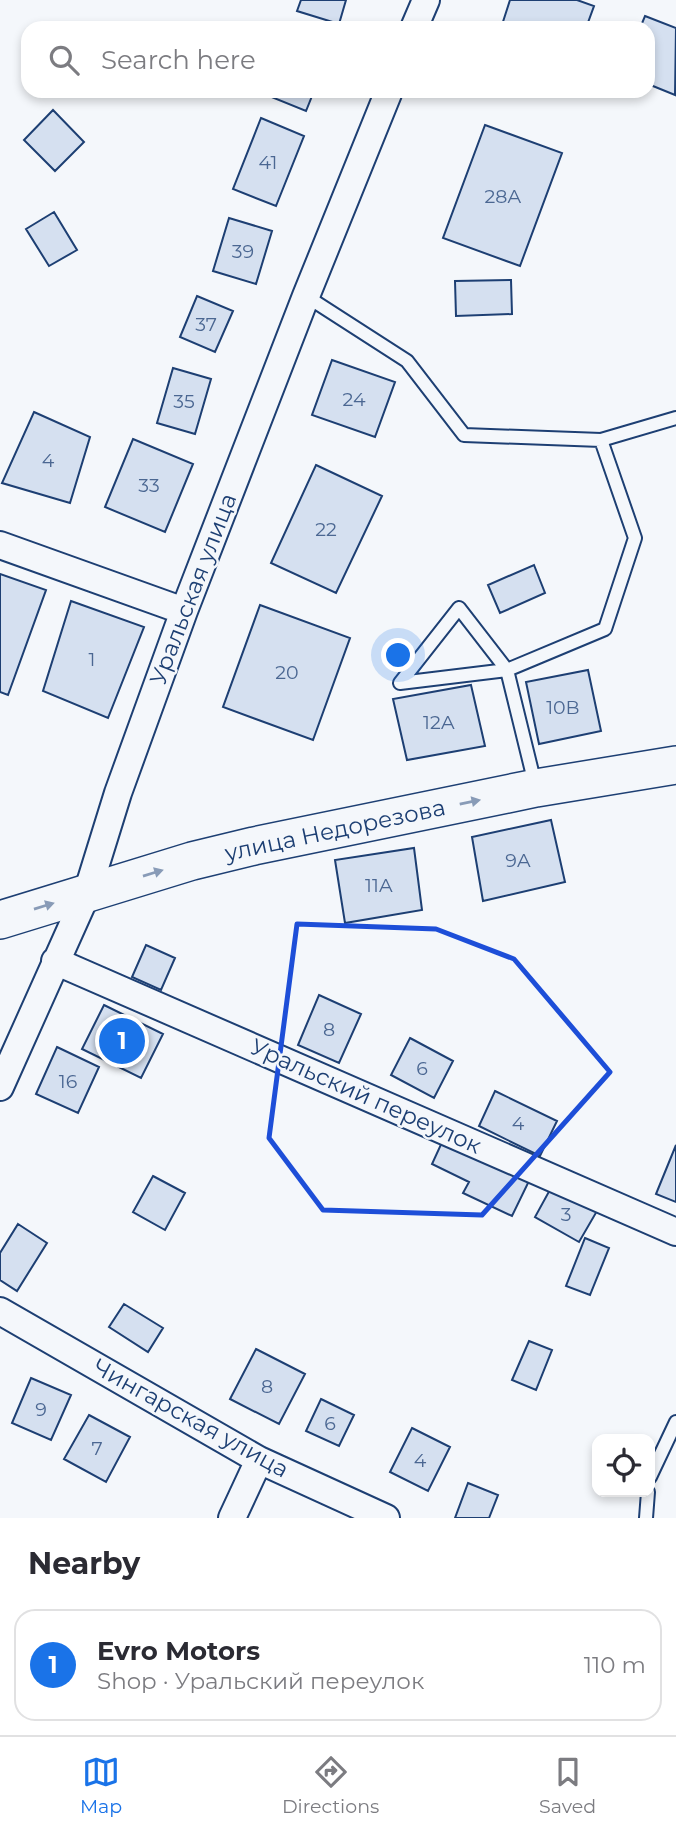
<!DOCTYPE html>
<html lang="en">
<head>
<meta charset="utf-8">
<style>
  :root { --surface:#fff; --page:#f7f7f7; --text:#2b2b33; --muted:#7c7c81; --line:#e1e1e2; --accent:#1a73e8 }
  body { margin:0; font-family:Montserrat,sans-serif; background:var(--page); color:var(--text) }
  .controls { position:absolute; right:21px; bottom:21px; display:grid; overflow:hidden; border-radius:14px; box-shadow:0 4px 10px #0003 }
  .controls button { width:63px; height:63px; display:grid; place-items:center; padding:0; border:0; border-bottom:2px solid var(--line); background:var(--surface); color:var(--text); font:35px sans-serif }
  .you { position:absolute; left:399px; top:656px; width:24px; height:24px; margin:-18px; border:5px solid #fff; border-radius:50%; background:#1a73e8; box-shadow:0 0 0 10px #1a73e833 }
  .badge { display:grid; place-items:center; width:46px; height:46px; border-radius:50%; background:var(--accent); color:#fff; font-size:23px; font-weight:700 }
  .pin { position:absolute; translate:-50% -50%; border:4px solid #fff; box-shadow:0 2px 7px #0006 }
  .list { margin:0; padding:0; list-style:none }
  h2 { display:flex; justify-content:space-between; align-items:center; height:91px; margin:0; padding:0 28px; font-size:30px }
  h2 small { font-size:23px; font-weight:400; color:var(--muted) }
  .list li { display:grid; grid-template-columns:46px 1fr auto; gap:21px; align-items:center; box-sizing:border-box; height:112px; margin:0 14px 14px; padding:0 14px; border:2px solid var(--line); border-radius:21px }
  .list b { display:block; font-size:26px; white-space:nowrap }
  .list p { margin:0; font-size:23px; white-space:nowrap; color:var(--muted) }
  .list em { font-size:23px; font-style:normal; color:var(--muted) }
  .icon { flex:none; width:38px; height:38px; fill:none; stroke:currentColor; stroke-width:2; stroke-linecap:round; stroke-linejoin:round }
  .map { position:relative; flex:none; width:676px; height:1518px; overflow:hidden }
  .search { position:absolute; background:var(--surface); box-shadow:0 4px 10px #0003; left:21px; right:21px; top:21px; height:77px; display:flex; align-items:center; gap:18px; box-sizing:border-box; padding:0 24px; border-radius:21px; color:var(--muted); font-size:26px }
  .sheet { height:217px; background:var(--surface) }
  nav { display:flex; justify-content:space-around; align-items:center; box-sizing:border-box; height:98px; border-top:2px solid var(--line); background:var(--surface); font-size:19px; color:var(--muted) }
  nav a { display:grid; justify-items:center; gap:4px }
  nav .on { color:var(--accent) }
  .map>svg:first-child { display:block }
</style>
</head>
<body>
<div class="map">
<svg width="676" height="1518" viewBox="0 0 676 1518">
  <rect width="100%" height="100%" fill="#f4f7fb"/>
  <!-- building -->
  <path fill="#d5e0f0" stroke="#1d3f73" stroke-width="2" d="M301 0H346L339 24 297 11Z
    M510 0H577L594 6 586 28H501Z
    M645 16 676 28 675 95 648 84V28H640Z
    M265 91H314L306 111 264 94Z
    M53 110 84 142 55 171 24 140Z
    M261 118 304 136 276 206 233 189Z
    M485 125 562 153 520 266 443 238Z
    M54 212 77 250 49 266 26 229Z
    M229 218 272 231 256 284 213 271Z
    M511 280 512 314 456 316 455 281Z
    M197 296 233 311 215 352 180 337Z
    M332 360 395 382 375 437 312 415Z
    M173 368 211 379 195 434 157 423Z
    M34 412 90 437 70 503 2 483Z
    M133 439 193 464 165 532 105 507Z
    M316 465 382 496 336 593 271 563Z
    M534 565 545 593 500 613 488 585Z
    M0 574 46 590 8 695 0 692Z
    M71 601 144 627 108 718 43 691Z
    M260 605 350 638 313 740 223 707Z
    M588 670 601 731 539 744 526 682Z
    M471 685 485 746 407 760 393 699Z
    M551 820 565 882 483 901 472 837Z
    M414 848 422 910 345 923 335 860Z
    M146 945 175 958 161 990 132 977Z
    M319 995 361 1014 339 1063 298 1045Z
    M104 1005 163 1034 141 1078 82 1049Z
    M410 1038 453 1061 434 1098 391 1075Z
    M57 1047 99 1067 78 1113 36 1094Z
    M495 1091 557 1121 540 1156 479 1126Z
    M443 1140 529 1181 512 1216 463 1193 469 1182 432 1164Z
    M676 1145V1202L656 1194Z
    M153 1176 185 1193 165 1230 133 1212Z
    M552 1186 597 1211 579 1242 535 1217Z
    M18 1224 47 1243 17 1291 0 1280V1253Z
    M585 1238 609 1248 590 1295 566 1286Z
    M124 1304 163 1328 148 1352 109 1327Z
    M529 1341 552 1350 536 1390 512 1380Z
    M256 1349 305 1374 279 1424 230 1399Z
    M31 1378 71 1395 51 1440 12 1423Z
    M321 1399 354 1415 339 1446 306 1431Z
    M89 1415 130 1437 106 1482 64 1459Z
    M412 1428 450 1447 428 1491 390 1472Z
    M468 1483 498 1495 489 1518H455Z"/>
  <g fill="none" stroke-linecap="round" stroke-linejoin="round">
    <!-- lane casing -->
    <g stroke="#1d3f73" stroke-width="16">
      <path id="lane" d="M306 296 407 361 464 435 601 440 676 418
        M535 784 507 670 400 683 459 608 507 670 605 629 635 538 601 440
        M650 1477 676 1422
        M646 1518 648 1492"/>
    </g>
    <!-- street casing -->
    <g stroke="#1d3f73" stroke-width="30">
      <path id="street" d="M414 28 426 0
        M0 545 184 611
        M55 961 676 1232
        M0 1087 87 893 118 793 184 611 306 296 389 91
        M0 1311 259 1460 386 1518
        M232 1518 259 1460"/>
    </g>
    <!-- secondary casing -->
    <g stroke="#1d3f73" stroke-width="40">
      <path id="secondary" d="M0 920 192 861 254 846 536 788 676 765"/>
    </g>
    <!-- lane -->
    <use href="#lane" stroke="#f4f7fb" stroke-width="12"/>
    <!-- street -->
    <use href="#street" stroke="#f4f7fb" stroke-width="26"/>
    <!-- secondary -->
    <use href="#secondary" stroke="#f4f7fb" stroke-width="37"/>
  </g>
  <!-- one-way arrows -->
  <defs><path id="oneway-solid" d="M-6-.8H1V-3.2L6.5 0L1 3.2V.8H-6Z" transform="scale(1.75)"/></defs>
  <g fill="#889bb7">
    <use href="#oneway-solid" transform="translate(470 802) rotate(-12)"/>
    <use href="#oneway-solid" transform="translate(153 873) rotate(-17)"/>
    <use href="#oneway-solid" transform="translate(44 906) rotate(-17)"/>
  </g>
  <!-- marked area -->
  <path fill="none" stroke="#1d4ed8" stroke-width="5" stroke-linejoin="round" d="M297 924 436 929 514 959 610 1072 482 1215 323 1210 269 1138Z"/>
  <g text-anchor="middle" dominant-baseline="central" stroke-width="5" stroke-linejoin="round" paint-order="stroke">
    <!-- number labels -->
    <g font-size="19" fill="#4b6792">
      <text x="268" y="162">41</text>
      <text x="503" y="196">28А</text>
      <text x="243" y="251">39</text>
      <text x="206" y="324">37</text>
      <text x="354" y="399">24</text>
      <text x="184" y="401">35</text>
      <text x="48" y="460">4</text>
      <text x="149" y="485">33</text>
      <text x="326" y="529">22</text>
      <text x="92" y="659">1</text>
      <text x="287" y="672">20</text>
      <text x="563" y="707">10В</text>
      <text x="439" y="722">12А</text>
      <text x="518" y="860">9А</text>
      <text x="379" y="885">11А</text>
      <text x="329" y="1029">8</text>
      <text x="422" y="1068">6</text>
      <text x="68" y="1081">16</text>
      <text x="518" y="1123">4</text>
      <text x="566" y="1214">3</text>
      <text x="267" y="1386">8</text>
      <text x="41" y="1409">9</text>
      <text x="330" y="1423">6</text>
      <text x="97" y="1448">7</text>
      <text x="420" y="1460">4</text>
    </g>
    <!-- street labels -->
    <g font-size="23" fill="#1d3f73" stroke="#f4f7fb">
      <text transform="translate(193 589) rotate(-69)">Уральская улица</text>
      <text transform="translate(335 830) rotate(-12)">улица Недорезова</text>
      <text transform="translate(366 1096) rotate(24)">Уральский переулок</text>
      <text transform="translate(191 1418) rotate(29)">Чингарская улица</text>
    </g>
  </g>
</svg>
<div class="controls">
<button><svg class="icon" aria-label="locate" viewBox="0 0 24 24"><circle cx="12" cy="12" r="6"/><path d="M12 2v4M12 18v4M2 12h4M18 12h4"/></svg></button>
</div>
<div class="you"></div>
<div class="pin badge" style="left:122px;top:1041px">1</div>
<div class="search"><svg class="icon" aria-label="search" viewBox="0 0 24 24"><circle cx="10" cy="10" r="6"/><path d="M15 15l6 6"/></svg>Search here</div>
</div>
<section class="sheet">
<h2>Nearby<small></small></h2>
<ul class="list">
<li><span class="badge">1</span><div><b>Evro Motors</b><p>Shop · Уральский переулок</p></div><em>110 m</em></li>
</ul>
</section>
<nav>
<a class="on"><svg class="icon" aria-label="map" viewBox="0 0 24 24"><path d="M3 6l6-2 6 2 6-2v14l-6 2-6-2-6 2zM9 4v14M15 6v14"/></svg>Map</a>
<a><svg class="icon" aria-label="directions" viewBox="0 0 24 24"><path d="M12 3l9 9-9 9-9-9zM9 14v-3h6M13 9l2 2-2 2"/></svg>Directions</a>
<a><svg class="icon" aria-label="saved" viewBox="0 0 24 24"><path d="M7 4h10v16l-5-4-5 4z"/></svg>Saved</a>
</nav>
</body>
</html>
